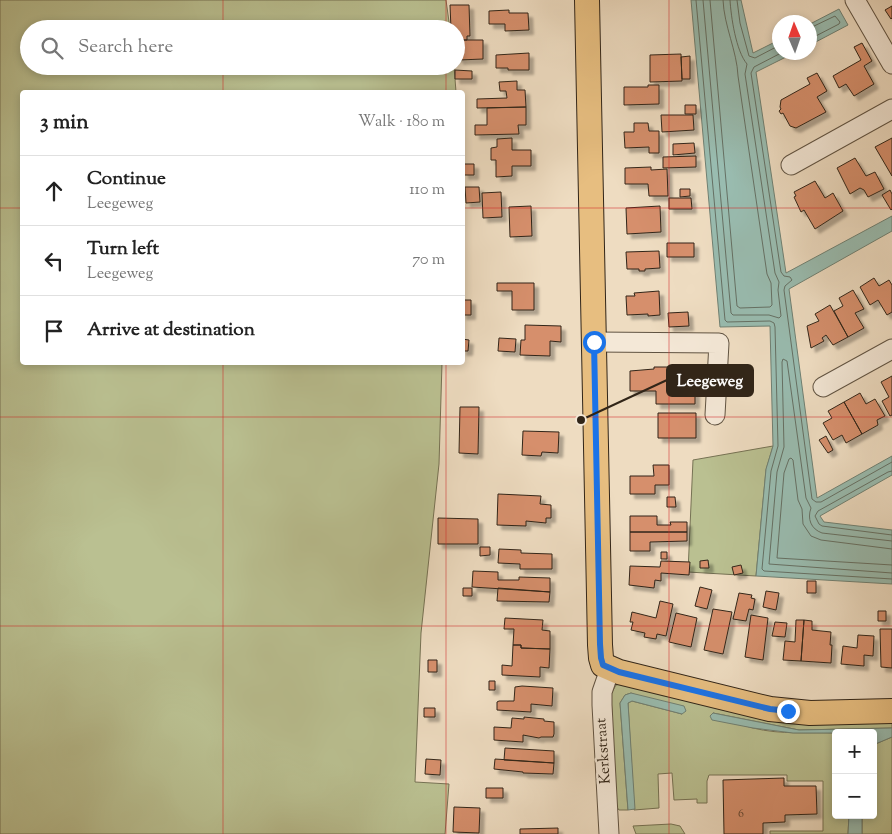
<!DOCTYPE html>
<html lang="en">
<head>
<meta charset="utf-8">
<style>
  :root { --surface:#fff; --page:#f2f2f2; --text:#222; --muted:#767676; --line:#e0e0e0 }
  body { margin:0; font-family:"Sorts Mill Goudy",serif; background:var(--page); color:var(--text) }
  .controls { position:absolute; right:15px; bottom:15px; display:grid; overflow:hidden; border-radius:5px; box-shadow:0 2px 8px #0003 }
  .controls button { width:45px; height:45px; display:grid; place-items:center; padding:0; border:0; border-bottom:1px solid var(--line); background:var(--surface); color:var(--text); font:25px sans-serif }
  .compass { position:absolute; left:772px; top:15px; width:45px; height:45px; border-radius:50%; background:var(--surface); box-shadow:0 2px 8px #0003; rotate:358deg }
  .stop { position:absolute; width:15px; height:15px; margin:-11px; border:4px solid #1a73e8; border-radius:50%; background:#fff }
  .stop.end { background:#1a73e8; border-color:#fff; box-shadow:0 1px 5px #0008 }
  .list { margin:0; padding:0; list-style:none }
  h2 { display:flex; justify-content:space-between; align-items:center; height:65px; margin:0; padding:0 20px; font-size:21px }
  h2 small { font-size:16px; font-weight:400; color:var(--muted) }
  .list li { display:grid; grid-template-columns:32px 1fr auto; gap:15px; align-items:center; box-sizing:border-box; height:70px; padding:0 20px; border-top:1px solid var(--line) }
  .list b { display:block; font-size:19px; white-space:nowrap }
  .list p { margin:0; font-size:16px; white-space:nowrap; color:var(--muted) }
  .list em { font-size:16px; font-style:normal; color:var(--muted) }
  .icon { flex:none; width:28px; height:28px; fill:none; stroke:currentColor; stroke-width:2; stroke-linecap:round; stroke-linejoin:round }
  .map { position:relative; flex:none; width:892px; height:834px; overflow:hidden }
  .search { position:absolute; background:var(--surface); box-shadow:0 2px 8px #0003; left:20px; top:20px; width:445px; height:55px; display:flex; align-items:center; gap:12px; box-sizing:border-box; padding:0 18px; border-radius:28px; color:var(--muted); font-size:19px }
  .panel { position:absolute; background:var(--surface); box-shadow:0 2px 8px #0003; left:20px; top:90px; width:445px; height:275px; border-radius:5px }
  .map>svg:first-child { display:block }
</style>
</head>
<body>
<div class="map">
<svg width="892" height="834" viewBox="0 0 892 834">
  <defs>
    <filter id="shadow"><feDropShadow dx="4.5" dy="4.5" stdDeviation="1" flood-color="#0004"/></filter>
  </defs>
  <rect width="100%" height="100%" fill="#eedcc1"/>
  <filter id="stains"><feTurbulence type="fractalNoise" baseFrequency=".004" numOctaves="4"/><feColorMatrix values="0 0 0 0 .2 0 0 0 0 .09 0 0 0 0 .02 0 0 0 .5 -.17"/></filter>
  <radialGradient id="worn" r=".72"><stop offset=".6" stop-color="#630" stop-opacity="0"/><stop offset="1" stop-color="#630" stop-opacity=".3"/></radialGradient>
  <!-- green -->
  <path fill="#bac091" stroke="#767254" d="M0 0H446L450 29H29V66H454L456 92H22V362L442 363 439 464 421 633 415 782 449 784 445 834H0Z
    M773 446 766 470 756 576 688 572 693 460Z
    M620 684 892 719V728L799 730 713 713C726 718 740 725 753 728 781 735 809 732 838 733H836V815H849L848 834H770V831H823V781H787V775H709L707 781V803H697V799L674 800 672 773 658 774 659 808 634 810 628 703 632 701 682 714 631 693 625 695 620 703 628 810H619L616 806 611 694 616 685Z
    M892 737V834H862V815H873V745Z
    M671 824 680 826 685 834H636L633 826Z"/>
  <!-- water -->
  <path fill="#99bcb0" stroke="#6f8073" d="M691 0H741L753 53 779 40 780 52 794 53 756 72 786 273 892 216V231L789 289 817 498 892 456V475L820 516 824 522 892 530V584L756 576 766 469 773 446 770 326 720 327Z
    M839 9 848 25 810 45V24Z
    M631 693 684 706 686 711 682 714 632 701 628 703 635 809 628 810 620 703 625 695Z
    M713 713 799 730 892 728V737L873 745V733H793L753 728 712 720 710 716Z
    M849 815H862V834H848Z"/>
  <g fill="none" stroke-linecap="round" stroke-linejoin="round">
    <!-- shore -->
    <path stroke="#657064" stroke-width="1" d="M696 0 725 320 727 322 770 321 774 323 775 327 778 446 771 471 762 569 764 571 892 579
      M703 0 731 313 733 315H769L779 318 781 316 778 290 779 282 775 273 745 74 747 64C736 51 731 17 730 0
      M710 0 737 306 740 308 770 307 772 305 771 283 767 274 738 76C737 51 724 26 723 0
      M737 0 740 23 749 56 755 58 780 45
      M810 28 835 16 840 22 839 24 810 39
      M783 52 754 67 751 73 781 272 784 276 790 277 792 280 785 286 784 290 812 499 816 502H821L892 462
      M892 471 888 472 818 511 815 516 819 524 822 526 892 535
      M892 541 822 533C811 529 807 519 811 508L806 498 787 361 783 359 782 362 784 447 777 472 769 564 892 573
      M892 549 821 540 811 536 803 524 802 509 798 500 793 460 791 458 789 459 784 473 777 558 892 565"/>
  </g>
  <!-- building -->
  <path fill="#d68f6c" stroke="#312518" filter="url(#shadow)" d="M450 5H469L470 36H467V40H456V29H451Z
    M892 6V18L891 19 885 10Z
    M509 10V13H528L529 30 505 31V24H489V11Z
    M459 40H483V59L459 60V57H456V42H459Z
    M862 43 872 61 864 66 874 84 854 96 846 84 839 88 833 76 861 60 854 47Z
    M529 53V70H508V68H496V55Z
    M681 54 682 81 650 82V55Z
    M690 56V79H682L681 57Z
    M455 70 472 71V79H455Z
    M817 73 827 91 817 97 826 112 796 128 790 126 783 113 781 114 779 111 781 109 780 107 781 100 810 84 807 78Z
    M517 81V90H525L526 107 477 108V99L507 98 506 91H500L499 82Z
    M648 85H659V104L624 105V87H648Z
    M685 105H696V114H685Z
    M526 107V125H518L519 134 475 135V125H487V108Z
    M661 115H693L694 130 662 132Z
    M634 123H648L649 131H659V153H649V147L625 148 624 132H634Z
    M512 138V150H531V166H512V176L496 177V160H491V148L497 147V139Z
    M892 138V176L875 147Z
    M694 143 695 153 673 155V144Z
    M696 156V167L663 168V157Z
    M855 158 866 176 875 172 884 189 868 197 864 190 860 188 850 194 837 168Z
    M463 164H474V175H464Z
    M651 167V170L667 169 668 196H649L648 184H625V168Z
    M815 181 825 198 833 193 843 211 815 229 804 210 801 212 794 197 796 196 794 192Z
    M465 187H479L480 202 466 203Z
    M680 189H690V196L680 197Z
    M890 190 892 194V209L891 210 882 195Z
    M501 192 502 217 483 218 482 193Z
    M669 198H691L692 209H669Z
    M531 206 532 236 510 237 509 207Z
    M660 206 661 232 627 234 626 208Z
    M667 243H694V257H667Z
    M659 251 660 268 645 269V271H639V269H627L626 252Z
    M874 278 879 286 889 280 892 285V312L887 315 878 300 870 305 860 287Z
    M497 283H534V310H512V291H497Z
    M853 290 864 309 855 313 864 328 848 337 834 311 843 306 839 298Z
    M659 291 660 315 648 316V314L627 315 626 296H635L634 293Z
    M462 300H471V315H462Z
    M830 305 848 337 833 345 826 335 822 338 824 341 811 348 807 326 819 321 815 314Z
    M688 312 689 326 669 327 668 313Z
    M525 325 561 326V342L550 341V356L520 355 521 340H525Z
    M499 338 516 339 515 352 498 351Z
    M462 339 469 340 468 351H462Z
    M654 367H695V404H656V391H630V371L654 369Z
    M892 376V415L890 416 882 401 889 397 881 382Z
    M860 393 866 404 875 399 885 416 877 420 878 425 862 434 844 402Z
    M844 402 862 434 846 443 842 435 833 440 823 423 832 418 828 411Z
    M460 407H479L478 454 459 453Z
    M658 413H696V438H658Z
    M523 431 559 432 558 453 542 452 541 456 522 455Z
    M826 436 833 450 828 453 819 440Z
    M653 465H669V485H655V494H630V476H654Z
    M498 494 541 496 540 504 551 505V518H546V523L526 521V526L497 525Z
    M667 497H675L676 507H667Z
    M630 516H657V525H671L670 522H687V532H630Z
    M438 518 478 519V544H438Z
    M630 532H687V541L650 542V551H630Z
    M480 547H490V555L480 556Z
    M499 549 521 550V553L552 554V569H520V564L498 563Z
    M661 552H667V559H661Z
    M708 560 709 568H700V561Z
    M661 561 690 562 689 575 661 573V581L655 580 654 588 629 585 630 566 660 567Z
    M741 565 743 573 734 575 732 567Z
    M473 571 498 572V580H519V577L550 578V592L472 587Z
    M807 581H816V593H807Z
    M700 587 712 590 707 609 695 606Z
    M463 588H472V596H463Z
    M498 588 550 592 549 602 497 601Z
    M766 591 779 593 776 610 763 607Z
    M739 593 752 595 751 598 755 599 753 610 749 609 746 621 733 619Z
    M660 601 673 604 666 636 657 634 656 639 644 637 645 633 631 630 633 622H630L632 612 656 618Z
    M713 609 732 612 723 654 704 650Z
    M878 611H886V621H878Z
    M676 613 697 618 691 647 669 642Z
    M751 615 768 618 763 660 745 657Z
    M505 618 543 620 542 630 550 631V649L521 648V645H513L514 629H504Z
    M796 620H804L801 661 783 660 785 641 795 642Z
    M804 620 812 621V630L831 632 830 645H832L831 663 801 661Z
    M775 622 787 623 785 637 772 636Z
    M880 629H892V668L881 667Z
    M858 635 874 636 873 656 864 655V666L841 664 843 646 857 648Z
    M513 645H521V648L550 649 549 668 540 667V677L502 675V665L512 666Z
    M428 660H437V672H428Z
    M489 681H495V690H489Z
    M522 686 553 688 552 706 531 704V712L497 710V702L499 701H514L515 687Z
    M424 708H435V717H424Z
    M524 717 544 719V721L554 722V734L553 737H541L539 738 523 735V742L494 740V727L511 728 512 718 524 719Z
    M505 748 554 751V763L504 760Z
    M426 759 441 760 440 775 425 774Z
    M495 759 554 763 553 774 523 773V772L494 769Z
    M784 778V786H816L817 814 785 815V822L763 823V834H724L723 780Z
    M486 788H503V798H486Z
    M454 807 480 808 479 833 453 832Z
    M558 828V834H520V829Z"/>
  <g fill="none" stroke-linecap="round" stroke-linejoin="round">
    <!-- minor casing -->
    <g stroke="#605342" stroke-width="21">
      <path id="minor" d="M855 0 892 64
        M791 165 892 109
        M594 342 719 343 715 415
        M823 387 892 349
        M609 834 602 705V692L610 669"/>
    </g>
    <!-- major casing -->
    <g stroke="#312518" stroke-width="26">
      <path id="major" d="M587 0 600 645 601 658 603 665 619 672 770 709 810 713 892 711"/>
    </g>
    <!-- minor -->
    <use href="#minor" stroke="#f4e8d7" stroke-width="19"/>
    <!-- major -->
    <use href="#major" stroke="#e7be80" stroke-width="24"/>
  </g>
  <g fill="none" stroke-linecap="round" stroke-linejoin="round">
    <!-- route -->
    <path stroke="#1a73e8" stroke-width="6" d="M594 342 600 644 601 658 603 665 619 672 770 709 788 711"/>
  </g>
  <!-- grid -->
  <path fill="none" stroke="#d62828" stroke-width="1" stroke-opacity="0.55" d="M223 0V29M446 0V29M669 0V834M223 66V92M446 66V92M0 208H22M462 208H892M223 362V834M446 362V834M0 417H892M0 626H892"/>
  <g text-anchor="middle" dominant-baseline="central" stroke-width="4.5" stroke-linejoin="round" paint-order="stroke">
    <!-- number labels -->
    <g font-size="12" fill="#5a402d">
      <text x="741" y="814">6</text>
    </g>
    <!-- street labels -->
    <g font-size="15" fill="#312518" stroke="#f4e8d7">
      <text transform="translate(604 751) rotate(-94)">Kerkstraat</text>
    </g>
  </g>
  <!-- callouts -->
  <path fill="none" stroke="#312518" stroke-width="2" d="M581 420L667 380"/>
  <circle fill="#312518" stroke="#f4e8d7" stroke-width="2" cx="581" cy="420" r="5"/>
  <rect fill="#312518" stroke="#312518" stroke-width="2" x="667" y="365" width="86" height="31" rx="5"/>
  <g font-size="16" text-anchor="middle" font-weight="bold" fill="#fff">
    <text x="710" y="386">Leegeweg</text>
  </g>
  <rect width="100%" height="100%" filter="url(#stains)"/>
  <rect width="100%" height="100%" fill="url(#worn)"/>
</svg>
<div class="controls">
<button>+</button>
<button>−</button>
</div>
<svg class="compass" viewBox="-18 -18 36 36"><path d="M0-13l5 13h-10z" fill="#e53935"/><path d="M0 13l5-13h-10z" fill="#767676"/></svg>
<div class="stop" style="left:594px;top:342px"></div>
<div class="stop end" style="left:788px;top:711px"></div>
<div class="search"><svg class="icon" aria-label="search" viewBox="0 0 24 24"><circle cx="10" cy="10" r="6"/><path d="M15 15l6 6"/></svg>Search here</div>
<section class="panel">
<h2>3 min<small>Walk · 180 m</small></h2>
<ul class="list">
<li><svg class="icon" aria-label="ahead" viewBox="0 0 24 24"><path d="M12 20V5M6 11l6-6 6 6"/></svg><div><b>Continue</b><p>Leegeweg</p></div><em>110 m</em></li>
<li><svg class="icon" aria-label="left" viewBox="0 0 24 24"><path d="M17 20v-9H6M10 6l-5 5 5 5"/></svg><div><b>Turn left</b><p>Leegeweg</p></div><em>70 m</em></li>
<li><svg class="icon" aria-label="arrive" viewBox="0 0 24 24"><path d="M6 21V4h12l-3 4 3 4H6"/></svg><div><b>Arrive at destination</b></div></li>
</ul>
</section>
</div>
</body>
</html>
